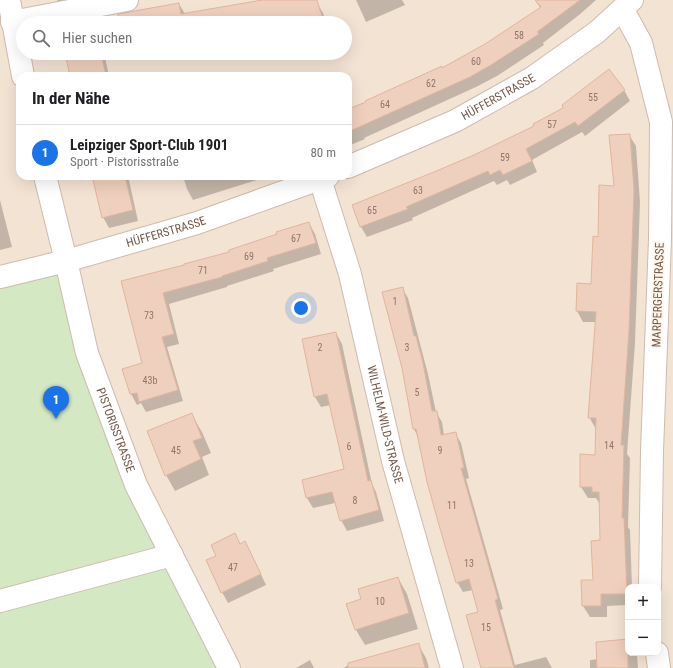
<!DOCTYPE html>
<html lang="de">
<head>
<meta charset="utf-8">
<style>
  :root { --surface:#fff; --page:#f2f2f2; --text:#202124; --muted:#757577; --line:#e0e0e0; --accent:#1a73e8 }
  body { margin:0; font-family:"Roboto Condensed",sans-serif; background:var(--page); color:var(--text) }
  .controls { position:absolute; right:12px; bottom:12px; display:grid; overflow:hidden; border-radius:8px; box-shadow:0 4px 16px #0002 }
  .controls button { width:36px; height:36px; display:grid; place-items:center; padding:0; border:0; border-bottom:1px solid var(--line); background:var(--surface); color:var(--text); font:20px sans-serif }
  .you { position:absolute; left:301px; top:308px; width:14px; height:14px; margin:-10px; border:3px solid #fff; border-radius:50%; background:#1a73e8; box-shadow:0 0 0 6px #1a73e833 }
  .badge { display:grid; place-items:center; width:26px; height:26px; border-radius:50%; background:var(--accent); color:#fff; font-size:13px; font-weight:700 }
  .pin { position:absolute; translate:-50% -33px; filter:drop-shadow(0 1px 2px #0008) }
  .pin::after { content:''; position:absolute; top:21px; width:14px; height:12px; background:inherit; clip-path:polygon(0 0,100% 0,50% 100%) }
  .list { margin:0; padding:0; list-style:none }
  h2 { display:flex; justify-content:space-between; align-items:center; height:52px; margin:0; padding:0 16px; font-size:17px }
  h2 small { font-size:13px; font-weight:400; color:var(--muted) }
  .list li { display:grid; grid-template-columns:26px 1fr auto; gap:12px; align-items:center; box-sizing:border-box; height:56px; padding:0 16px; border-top:1px solid var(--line) }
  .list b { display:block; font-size:15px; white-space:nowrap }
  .list p { margin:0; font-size:13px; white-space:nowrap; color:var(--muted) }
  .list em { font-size:13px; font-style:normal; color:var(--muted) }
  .icon { flex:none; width:22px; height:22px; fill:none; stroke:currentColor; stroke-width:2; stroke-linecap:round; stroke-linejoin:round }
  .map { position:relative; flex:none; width:673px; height:668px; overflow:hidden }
  .search { position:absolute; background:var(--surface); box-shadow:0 4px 16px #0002; left:16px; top:16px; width:336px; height:44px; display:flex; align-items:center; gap:10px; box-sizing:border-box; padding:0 14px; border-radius:22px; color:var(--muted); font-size:15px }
  .panel { position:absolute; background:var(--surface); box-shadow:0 4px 16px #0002; left:16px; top:72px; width:336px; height:108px; border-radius:12px }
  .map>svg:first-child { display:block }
</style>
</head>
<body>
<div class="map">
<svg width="673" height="668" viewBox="0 0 673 668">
  <rect width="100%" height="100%" fill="#fbf1e5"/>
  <!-- residential -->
  <path fill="#f3e3d3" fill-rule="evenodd" d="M0 0H673V668H229L0 277ZM23 23H345V53H23ZM20 76H348V176H20ZM628 587H658V653H628Z"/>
  <!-- green -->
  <path fill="#d4e8c4" d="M66 261 87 353 229 668H0V277Z"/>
  <!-- shadow -->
  <path fill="#0003" d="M57 0H85L59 3Z
    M266 0H314L317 3 323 13 326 23H152L179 4 185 14Z
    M356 0H402L405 5 366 22Z
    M535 0H596L579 15 543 43 544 45 497 76 476 87 364 138 365 139 348 146V111L442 69 485 45 541 9Z
    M66 53H104L109 76H71Z
    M160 53H187L163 58Z
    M214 53H255L218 59Z
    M624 90 630 101 585 136 582 132 532 160 537 172 510 185 507 180 497 185 494 181 412 218 413 220 367 237 361 227 353 206 434 173Z
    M629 135 636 146 640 202 635 343 627 454 630 458 628 527 630 530 632 587H628V605L607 606V617H590L583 606 582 581H594L601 541 600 503H599L596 498H588L581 487 596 456V429L589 417 596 322H583L577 311 592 285 599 238 615 187Z
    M92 176H128L138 221 109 228 103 217Z
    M183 176H270L193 200 187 189Z
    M0 200 12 247 0 250Z
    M309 223 315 234 321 254 273 269 274 271 227 286V287L169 304 179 344 167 347 183 401 146 412 141 403 137 405 131 394 124 370 143 364 123 282 231 252Z
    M402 288 408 298 428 374 436 412 442 422 444 435 455 433 461 443 469 478 466 479 503 609 500 610 515 665 546 657 552 668H496L473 590 463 592 457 582 418 437 414 429Z
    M336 333 342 344 372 484 376 492 384 521 347 531 341 520 335 503 313 508 307 498 345 470 331 405 321 407 315 397Z
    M193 417 202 432 211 453 202 457 209 475 175 491 166 475Z
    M235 534 241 545 251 553 266 585 228 603 222 592 217 556Z
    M398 578 407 594 418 629 365 645 356 630 362 599Z
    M418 644 426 658 429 668H343L355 662Z
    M628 653H635L637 656 638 668H590V660L598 659Z
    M310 660 314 668H296Z"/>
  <!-- building -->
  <path fill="#efcfbd" stroke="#e1b59e" d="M262 0H317L324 23H119L118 14 179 3 181 14Z
    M535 0H580L537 32 539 34 491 65 470 77 348 132V109L366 102 365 101 442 66V68L485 44 541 7Z
    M65 53H101L106 76H70Z
    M609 69 625 90 578 126 575 122 526 149 532 161 503 175 500 170 490 175 488 171 406 207 408 209 360 227 352 205 434 172 474 155 534 126 533 124 563 108 562 105Z
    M630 134 634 190 629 331 621 445H624L622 518H624L627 594H601V606H582L581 580H593L591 541 600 540 599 492H592V487H580V454L595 455 596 418H588L596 312 576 311 577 283 591 284 593 236 598 237 599 185 614 186 609 135Z
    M92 176H125L133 210 102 218Z
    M309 222 316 243 267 258 268 261 222 276V277L163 293 174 334 162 337 178 390 139 402 137 393 130 394 122 369 142 363 121 281 184 265V264L229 252V250L277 234 276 232Z
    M403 287 414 336H416L423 363 432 411H437L441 435 456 432 464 468H461L498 599 495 600 514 668H481L466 615 478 612 469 579 456 583 439 525 427 482 416 429H413L402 368 382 292Z
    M336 332 368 481 371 480 379 510 340 521 332 492 306 498 302 480 344 469 327 394 314 397 302 339Z
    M192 413 202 438 193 441 201 459 165 476 147 431Z
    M235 533 240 544 245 541 261 574 221 593 206 560 216 556 211 545Z
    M398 577 409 613 355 630 346 604 361 599 358 589Z
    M628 639V668H597L596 642Z
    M419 643 425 668H348V663Z"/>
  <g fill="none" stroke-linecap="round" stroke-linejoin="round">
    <!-- minor casing -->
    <g stroke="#cebbae" stroke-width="24">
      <g id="minor">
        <path d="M9 0 23 76"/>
        <path d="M623 10 641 43 661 122 660 239 652 451 650 587"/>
        <path d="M12 22 127 0"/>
        <path id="s1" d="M348 167 455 121 532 78 597 32 632 0"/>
        <path id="s2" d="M45 176 66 261 87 353 136 485 229 668"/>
        <path id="s3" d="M320 179 350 274 393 461 452 668"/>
        <path id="s4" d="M0 277 66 261 197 223 328 176"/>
        <path d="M0 601 172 555"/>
        <path d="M657 653 659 668"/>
      </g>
    </g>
    <!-- minor -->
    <use href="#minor" stroke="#fff" stroke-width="22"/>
  </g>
  <g text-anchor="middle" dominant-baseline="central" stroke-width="4" stroke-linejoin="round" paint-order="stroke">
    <!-- number labels -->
    <g font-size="10" fill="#927568">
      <text x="519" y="35">58</text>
      <text x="476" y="61">60</text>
      <text x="431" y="83">62</text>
      <text x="593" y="97">55</text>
      <text x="385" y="104">64</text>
      <text x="552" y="124">57</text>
      <text x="505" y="157">59</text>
      <text x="418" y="190">63</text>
      <text x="372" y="210">65</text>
      <text x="296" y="238">67</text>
      <text x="249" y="256">69</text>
      <text x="203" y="270">71</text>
      <text x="395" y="301">1</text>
      <text x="149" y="315">73</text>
      <text x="320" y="347">2</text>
      <text x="407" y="347">3</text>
      <text x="150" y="380">43b</text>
      <text x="417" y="392">5</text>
      <text x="609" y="445">14</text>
      <text x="349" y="446">6</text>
      <text x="176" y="450">45</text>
      <text x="440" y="450">9</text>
      <text x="355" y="500">8</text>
      <text x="452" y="505">11</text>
      <text x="469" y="563">13</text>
      <text x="233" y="567">47</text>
      <text x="380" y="601">10</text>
      <text x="486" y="627">15</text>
    </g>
    <!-- street labels -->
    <g font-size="12" fill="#73574b" stroke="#fef6eb">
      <text stroke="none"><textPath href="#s1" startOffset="166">HÜFFERSTRASSE</textPath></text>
      <text stroke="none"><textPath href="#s4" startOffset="172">HÜFFERSTRASSE</textPath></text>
      <text transform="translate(658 295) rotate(-88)">MARPERGERSTRASSE</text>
      <text stroke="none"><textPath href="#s3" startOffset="254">WILHELM-WILD-STRASSE</textPath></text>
      <text stroke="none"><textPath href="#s2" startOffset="264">PISTORISSTRASSE</textPath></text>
    </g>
  </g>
</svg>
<div class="controls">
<button>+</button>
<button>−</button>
</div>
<div class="you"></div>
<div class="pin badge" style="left:56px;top:419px">1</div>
<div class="search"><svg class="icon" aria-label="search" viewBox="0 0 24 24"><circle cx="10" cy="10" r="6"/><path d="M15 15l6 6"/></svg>Hier suchen</div>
<section class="panel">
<h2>In der Nähe<small></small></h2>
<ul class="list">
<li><span class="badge">1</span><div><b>Leipziger Sport-Club 1901</b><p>Sport · Pistorisstraße</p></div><em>80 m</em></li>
</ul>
</section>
</div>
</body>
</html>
